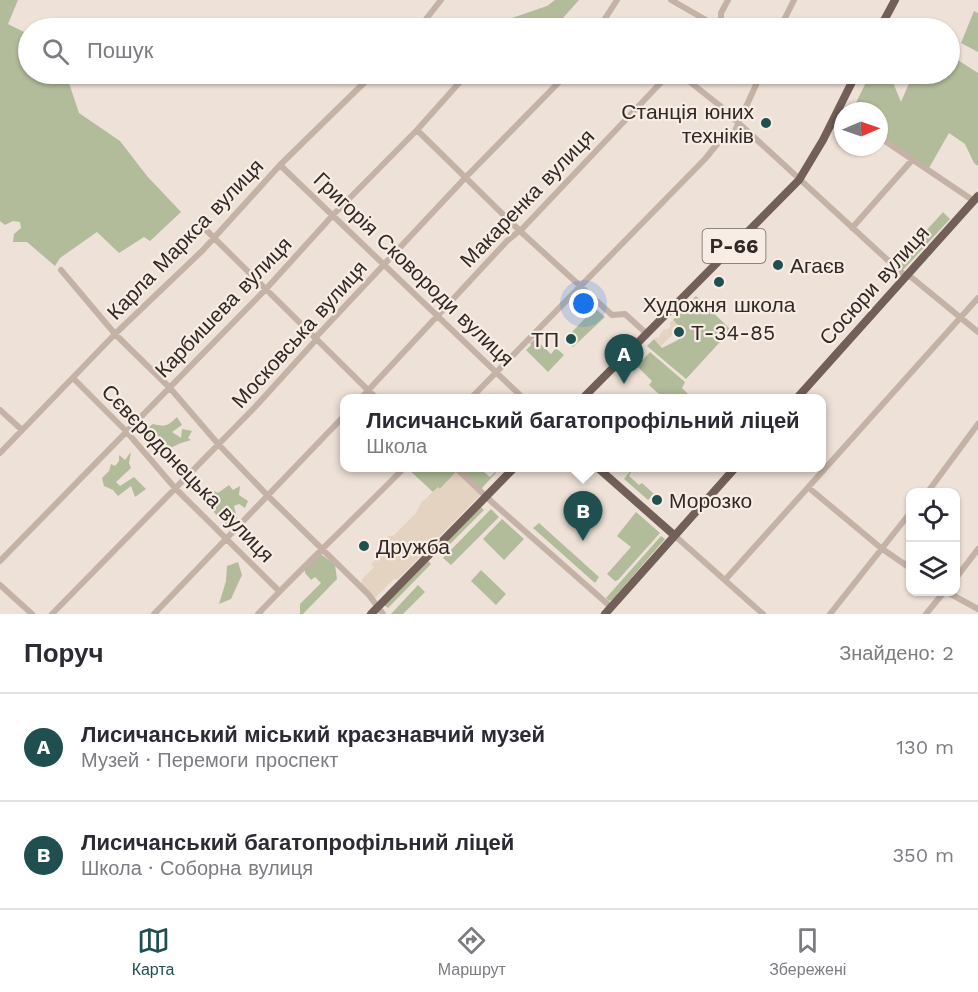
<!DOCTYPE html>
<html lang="uk">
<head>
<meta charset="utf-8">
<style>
  :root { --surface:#fff; --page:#f7f7f7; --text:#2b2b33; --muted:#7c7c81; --line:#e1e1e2; --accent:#204f4f }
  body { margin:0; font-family:"Work Sans",sans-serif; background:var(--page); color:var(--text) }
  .controls { position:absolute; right:18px; bottom:18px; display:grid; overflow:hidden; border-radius:12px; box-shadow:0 2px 4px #0004 }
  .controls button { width:54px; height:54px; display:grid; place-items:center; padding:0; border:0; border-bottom:2px solid var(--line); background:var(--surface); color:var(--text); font:30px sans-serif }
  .compass { position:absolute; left:834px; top:102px; width:54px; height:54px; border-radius:50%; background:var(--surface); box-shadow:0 2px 4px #0004; rotate:88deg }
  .you { position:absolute; left:584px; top:304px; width:21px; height:21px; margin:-15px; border:4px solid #fff; border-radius:50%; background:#1a73e8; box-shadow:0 0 0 9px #1a73e833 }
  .badge { display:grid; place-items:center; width:39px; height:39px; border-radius:50%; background:var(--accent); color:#fff; font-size:20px; font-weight:700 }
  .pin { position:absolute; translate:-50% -50px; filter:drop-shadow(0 2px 3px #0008) }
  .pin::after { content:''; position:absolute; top:32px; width:21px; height:18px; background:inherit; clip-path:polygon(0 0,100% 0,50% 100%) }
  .popup { position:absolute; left:340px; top:394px; width:486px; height:78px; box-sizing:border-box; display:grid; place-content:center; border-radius:12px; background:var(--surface); filter:drop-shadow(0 2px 4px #0005); font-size:20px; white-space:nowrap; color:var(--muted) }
  .popup b { font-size:22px; color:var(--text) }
  .popup::after { content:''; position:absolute; left:50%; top:100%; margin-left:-12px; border:12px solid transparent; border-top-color:var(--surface) }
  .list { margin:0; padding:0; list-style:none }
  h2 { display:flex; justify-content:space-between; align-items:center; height:78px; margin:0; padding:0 24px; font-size:26px }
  h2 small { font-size:20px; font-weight:400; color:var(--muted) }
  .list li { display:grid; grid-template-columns:39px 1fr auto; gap:18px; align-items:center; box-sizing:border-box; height:108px; padding:0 24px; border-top:2px solid var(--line) }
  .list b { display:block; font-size:22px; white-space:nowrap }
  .list p { margin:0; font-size:20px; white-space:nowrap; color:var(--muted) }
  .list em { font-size:20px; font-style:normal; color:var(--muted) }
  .icon { flex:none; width:33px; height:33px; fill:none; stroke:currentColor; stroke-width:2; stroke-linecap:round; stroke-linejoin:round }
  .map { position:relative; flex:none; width:978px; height:614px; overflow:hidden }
  .search { position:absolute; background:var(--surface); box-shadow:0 2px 4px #0004; left:18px; right:18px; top:18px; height:66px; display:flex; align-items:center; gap:15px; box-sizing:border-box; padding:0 21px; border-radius:33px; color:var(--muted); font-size:22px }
  .sheet { height:294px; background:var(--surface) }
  nav { display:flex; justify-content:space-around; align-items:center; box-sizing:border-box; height:84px; border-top:2px solid var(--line); background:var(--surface); font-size:16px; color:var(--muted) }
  nav a { display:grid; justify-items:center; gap:3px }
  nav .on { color:var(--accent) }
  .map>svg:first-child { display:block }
</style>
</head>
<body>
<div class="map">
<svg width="978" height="614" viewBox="0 0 978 614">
  <rect width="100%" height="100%" fill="#eee2d8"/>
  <!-- green -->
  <path fill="#b2bb9a" d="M0 0H18L8 24 28 34V74H66L79 113 120 141 147 176 181 212 150 241 144 237 119 253 97 232 60 258 55 266 27 242H13L14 234 21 228 20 222 13 221 5 225 0 221Z
    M555 0H579L554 28H524L509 19 547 6Z
    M974 11 978 13V52L961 43Z
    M950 55 978 73V166L974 163 965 144 949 133 929 168 879 134V111H852L870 74H912L898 77 894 85 901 102 913 74H950Z
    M943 212 950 219 903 270 896 264Z
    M696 296 731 330 686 379 647 346 654 339 662 348 678 340 682 331 673 320Z
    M595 308 605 317 573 347 570 345 576 338 571 333Z
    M535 339 551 354 556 348 564 355 548 372 526 350 531 345 530 343Z
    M650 352 685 382 682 388 688 394 685 398H663L649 385 652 381 637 366Z
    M177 417 182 425 172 432 181 438 182 429 192 431 188 438 191 440 181 443 164 451 165 441 157 435 150 443 144 437 146 429 153 424C165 427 168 426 177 417Z
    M131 452 129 463 131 468 116 482 120 486 134 477 146 489 135 497 131 486 118 496 113 490 104 486 102 478 109 471 111 464 115 466 119 461V455L125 460Z
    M407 468H454L456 472 440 489 438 488 433 492Z
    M458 468H479L490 477 495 472 496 473 481 489Z
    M633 468 629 476 639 485 642 483 654 494 648 500 624 479Z
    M229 485 233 490 240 486 239 495 248 501 245 508 239 504 234 506 237 518 227 527 212 510 213 507 208 503 212 501 206 494 200 497 194 491 195 488 212 490 218 493Z
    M481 507 484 510 442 552 439 550Z
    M491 509 499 517 451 565 443 558Z
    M636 512 660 533 618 580 615 581 607 574 631 547 617 536Z
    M502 519 524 539 504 560 483 539Z
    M539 523 599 577 595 583 533 528Z
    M661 536 665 539 612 600 609 601 606 598Z
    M321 554 335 565 337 579 303 614H300V604L321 583 315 577 311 580 305 573V569Z
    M428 561 431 564 388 608 384 605Z
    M238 562 242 575 231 599 219 604 226 581 227 566Z
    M481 570 506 594 496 605 471 581Z
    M418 585 425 592 403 614H391Z"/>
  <!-- plaza -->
  <path fill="#e5d3c1" d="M673 320 680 327 661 346 654 339 656 337 658 338 664 329 666 330 671 326 669 324Z
    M456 472 481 494 398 579H394L375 598 361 584 362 579 374 567 371 564 391 545 387 537 394 535 415 514 421 503 438 487 440 489Z"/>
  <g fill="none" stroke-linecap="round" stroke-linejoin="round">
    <!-- minor -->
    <path stroke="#c5b2a6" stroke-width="6" d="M671 0 720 28
      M603 24 614 23 624 28
      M419 28 441 0
      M599 28 617 0
      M721 28V13L728 0
      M780 28 794 0
      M680 74 719 105 893 265 906 276 911 277 978 332
      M417 130 520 231 612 315 625 314 647 334
      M879 137 974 201
      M280 165 523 398
      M200 224 376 398
      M852 228 913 159
      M61 270 115 334 170 388 219 445 269 497 369 595 383 614
      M74 379 126 431 175 488 279 591
      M361 398 507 241 523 228 669 74
      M471 398 705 159 718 143 734 133 761 74
      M0 410 22 430
      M0 453 115 334 203 250 280 165 373 74
      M456 468 493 503 611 607
      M809 488 881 548 910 568
      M927 493 978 424
      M674 535 763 614
      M0 561 266 289 333 215 417 130 467 74
      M956 578 978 549
      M725 580 978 298
      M0 585 32 614
      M947 592 978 609
      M52 614 256 406 315 341 316 337 465 178 567 74
      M154 614 344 416
      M258 614C305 564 356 517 404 468
      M830 614 910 513
      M926 614 944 592"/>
    <!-- major -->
    <path stroke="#725f58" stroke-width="8" d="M880 28 895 0
      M583 398 799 180 823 140 856 74
      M797 398 978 196
      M598 468 674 535
      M371 614 514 468
      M605 614 735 468"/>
  </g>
  <!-- markers -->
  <g fill="#204f4f" stroke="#f7ede4" stroke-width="2">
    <circle cx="766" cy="123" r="6"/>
    <circle cx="778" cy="265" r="6"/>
    <circle cx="719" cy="282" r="6"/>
    <circle cx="679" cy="332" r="6"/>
    <circle cx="571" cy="339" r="6"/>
    <circle cx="657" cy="500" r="6"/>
    <circle cx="364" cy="546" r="6"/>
  </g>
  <g text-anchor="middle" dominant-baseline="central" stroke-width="4.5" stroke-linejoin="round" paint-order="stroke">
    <!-- shield labels -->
    <rect fill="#f7ede4" stroke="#6d645f" stroke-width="1.5" x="702.5" y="229" width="63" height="34" rx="4.5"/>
    <g font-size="20" font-weight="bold" fill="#322926">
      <text x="734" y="246">Р-66</text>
    </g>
    <!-- poi labels -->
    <g font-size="21" fill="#322926" stroke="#f7ede4" text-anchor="start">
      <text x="754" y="111" text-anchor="end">Станція юних<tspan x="754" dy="24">техніків</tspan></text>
      <text x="790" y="265">Агаєв</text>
      <text x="719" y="304" text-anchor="middle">Художня школа</text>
      <text x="691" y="332">Т-34-85</text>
      <text x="559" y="339" text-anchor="end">ТП</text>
      <text x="669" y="500">Морозко</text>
      <text x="376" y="546">Дружба</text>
    </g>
    <!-- street labels -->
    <g font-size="21" fill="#322926" stroke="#f7ede4">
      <text transform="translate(527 198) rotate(-46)">Макаренка вулиця</text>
      <text transform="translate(185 239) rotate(-46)">Карла Маркса вулиця</text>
      <text transform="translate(414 269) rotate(44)">Григорія Сковороди вулиця</text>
      <text transform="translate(874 285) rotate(-48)">Сосюри вулиця</text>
      <text transform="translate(223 307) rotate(-46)">Карбишева вулиця</text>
      <text transform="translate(299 334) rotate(-48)">Московська вулиця</text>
      <text transform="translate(188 473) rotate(46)">Сєвєродонецька вулиця</text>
    </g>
  </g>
</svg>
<div class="controls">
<button><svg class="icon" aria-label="locate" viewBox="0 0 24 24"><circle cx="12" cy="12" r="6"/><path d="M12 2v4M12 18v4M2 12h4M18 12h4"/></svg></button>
<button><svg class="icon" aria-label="layers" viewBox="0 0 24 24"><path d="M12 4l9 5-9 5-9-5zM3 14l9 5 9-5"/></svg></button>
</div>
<svg class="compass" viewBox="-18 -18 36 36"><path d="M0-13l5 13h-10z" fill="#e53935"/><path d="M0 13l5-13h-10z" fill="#7c7c81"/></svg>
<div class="you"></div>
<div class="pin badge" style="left:624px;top:384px">A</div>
<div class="pin badge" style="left:583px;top:541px">B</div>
<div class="popup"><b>Лисичанський багатопрофільний ліцей</b>Школа</div>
<div class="search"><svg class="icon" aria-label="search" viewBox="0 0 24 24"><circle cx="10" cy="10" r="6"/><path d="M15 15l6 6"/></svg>Пошук</div>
</div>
<section class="sheet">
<h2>Поруч<small>Знайдено: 2</small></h2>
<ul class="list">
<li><span class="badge">A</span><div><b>Лисичанський міський краєзнавчий музей</b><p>Музей · Перемоги проспект</p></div><em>130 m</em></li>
<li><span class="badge">B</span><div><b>Лисичанський багатопрофільний ліцей</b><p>Школа · Соборна вулиця</p></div><em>350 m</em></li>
</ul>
</section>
<nav>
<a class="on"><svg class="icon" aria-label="map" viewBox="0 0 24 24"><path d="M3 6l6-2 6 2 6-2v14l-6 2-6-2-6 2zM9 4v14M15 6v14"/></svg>Карта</a>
<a><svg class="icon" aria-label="directions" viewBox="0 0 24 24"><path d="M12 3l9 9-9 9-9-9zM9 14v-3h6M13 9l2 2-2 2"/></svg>Маршрут</a>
<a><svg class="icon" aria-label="saved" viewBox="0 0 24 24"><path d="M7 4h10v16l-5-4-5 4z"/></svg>Збережені</a>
</nav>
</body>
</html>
